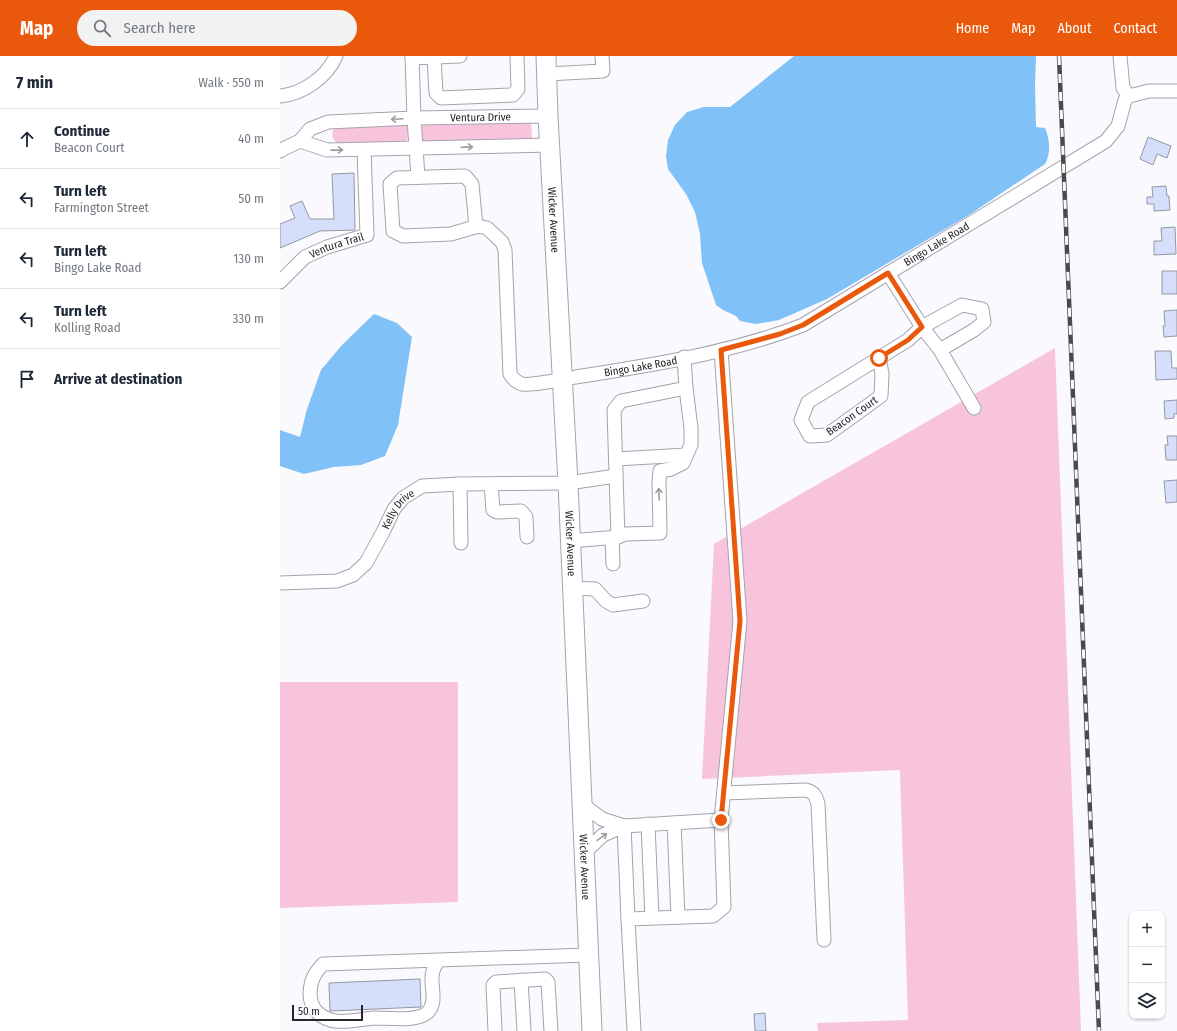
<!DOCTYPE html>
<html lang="en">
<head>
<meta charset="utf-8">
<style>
  :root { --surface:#fff; --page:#f2f2f3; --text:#1f2937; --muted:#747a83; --line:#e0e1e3; --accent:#ea580c }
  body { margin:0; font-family:"Fira Sans Condensed",sans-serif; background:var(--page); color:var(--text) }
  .controls { position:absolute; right:12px; bottom:12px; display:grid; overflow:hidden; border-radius:8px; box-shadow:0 1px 3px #0004 }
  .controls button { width:36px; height:36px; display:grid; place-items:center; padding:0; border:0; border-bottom:1px solid var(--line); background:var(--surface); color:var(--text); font:20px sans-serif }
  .scale { position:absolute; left:12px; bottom:10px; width:71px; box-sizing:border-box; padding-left:4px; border:2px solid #262529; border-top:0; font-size:11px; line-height:14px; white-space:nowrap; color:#262529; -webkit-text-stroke:3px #faf9fe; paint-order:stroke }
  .stop { position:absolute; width:12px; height:12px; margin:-9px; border:3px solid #ea580c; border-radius:50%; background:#fff }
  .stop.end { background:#ea580c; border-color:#fff; box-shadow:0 1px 4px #0008 }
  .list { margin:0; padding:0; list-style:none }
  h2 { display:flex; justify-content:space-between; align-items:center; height:52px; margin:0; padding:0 16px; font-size:17px }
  h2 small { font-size:13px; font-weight:400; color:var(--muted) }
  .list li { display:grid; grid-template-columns:26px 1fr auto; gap:12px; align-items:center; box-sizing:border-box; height:60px; padding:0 16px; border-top:1px solid var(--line) }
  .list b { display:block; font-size:15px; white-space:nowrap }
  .list p { margin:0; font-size:13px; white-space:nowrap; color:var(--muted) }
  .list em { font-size:13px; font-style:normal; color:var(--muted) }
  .icon { flex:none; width:22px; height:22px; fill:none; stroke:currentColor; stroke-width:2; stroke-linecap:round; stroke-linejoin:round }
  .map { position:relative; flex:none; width:897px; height:975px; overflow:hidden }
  header { display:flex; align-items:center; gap:24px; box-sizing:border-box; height:56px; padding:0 20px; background:var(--accent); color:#fff }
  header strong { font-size:19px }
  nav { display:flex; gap:22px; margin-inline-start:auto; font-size:14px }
  .search { width:280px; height:36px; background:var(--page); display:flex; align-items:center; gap:10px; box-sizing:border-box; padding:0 14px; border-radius:22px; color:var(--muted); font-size:15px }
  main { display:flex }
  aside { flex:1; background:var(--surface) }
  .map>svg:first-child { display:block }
</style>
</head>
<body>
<header>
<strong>Map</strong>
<div class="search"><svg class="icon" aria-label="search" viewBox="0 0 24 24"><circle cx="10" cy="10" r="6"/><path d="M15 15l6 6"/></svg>Search here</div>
<nav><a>Home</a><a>Map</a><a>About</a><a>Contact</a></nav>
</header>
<main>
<aside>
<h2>7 min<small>Walk · 550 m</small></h2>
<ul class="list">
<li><svg class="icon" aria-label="ahead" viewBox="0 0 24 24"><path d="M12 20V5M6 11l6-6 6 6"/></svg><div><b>Continue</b><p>Beacon Court</p></div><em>40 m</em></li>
<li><svg class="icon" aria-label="left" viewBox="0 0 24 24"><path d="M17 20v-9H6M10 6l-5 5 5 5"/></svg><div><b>Turn left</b><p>Farmington Street</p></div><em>50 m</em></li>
<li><svg class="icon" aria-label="left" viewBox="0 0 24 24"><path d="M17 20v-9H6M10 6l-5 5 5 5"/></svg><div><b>Turn left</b><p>Bingo Lake Road</p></div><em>130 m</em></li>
<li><svg class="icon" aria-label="left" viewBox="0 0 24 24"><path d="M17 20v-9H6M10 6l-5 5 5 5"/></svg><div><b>Turn left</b><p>Kolling Road</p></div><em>330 m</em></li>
<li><svg class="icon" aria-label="arrive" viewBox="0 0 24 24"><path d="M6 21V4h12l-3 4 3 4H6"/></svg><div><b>Arrive at destination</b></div></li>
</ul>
</aside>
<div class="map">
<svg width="897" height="975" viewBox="0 0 897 975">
  <rect width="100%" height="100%" fill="#faf9fe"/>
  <!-- green -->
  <path fill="#f8c4dc" d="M251 66 252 82 249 83 143 85C140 80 140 71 144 67Z
    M125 68C130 72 129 81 126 86L58 88C52 84 51 78 54 72Z
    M775 292 801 975H538L537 967 628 964 620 714 422 723 434 488Z
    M0 626H178V846L0 852Z"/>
  <!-- water -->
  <path fill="#80c1f8" d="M514 0H756L755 28 756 71 765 72C770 83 771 98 765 108L689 159 547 243 499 264 476 268 460 265 456 260 443 254 436 249 422 207 420 178 415 156 406 138 388 113 386 100 388 84 395 69 407 56 424 51H450Z
    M94 258 117 267 132 281 118 369 105 400 81 409 54 411 24 418 0 410V374L20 381 27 353 41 314 62 289Z"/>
  <!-- building -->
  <path fill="#d5defb" stroke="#9498a3" d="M868 81 891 90 887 102 877 98 873 109 860 103Z
    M74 117 75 174 40 175 0 192V168L15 162 10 150 22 145 30 163H54L52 118Z
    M886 130 887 140H889L890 154 874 155V148H867V141H873L872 131Z
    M895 171 896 198 874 199V185H882L881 172Z
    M882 215H897V238H882Z
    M897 254V280L884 281 883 270H885L884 255Z
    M875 295H891L892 312H897V323L876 324Z
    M897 344V358H894V362L885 363 884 345Z
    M887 380H897V404H886L885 389H888Z
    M897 424V446L886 447 884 425Z
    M140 923 141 951 50 955 49 927Z
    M485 957 486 975H475L474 958Z"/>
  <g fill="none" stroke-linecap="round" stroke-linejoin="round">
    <!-- minor casing -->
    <g stroke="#a5a2ae" stroke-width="15">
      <g id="minor">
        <path d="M132 0 134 62 138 121"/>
        <path d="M840 0 843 32 849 40"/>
        <path d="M154 1 156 37 161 42 233 39 238 33 237 0"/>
        <path d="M132 2 180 0"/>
        <path d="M267 18 323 15 322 0"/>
        <path d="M0 40C23 38 47 21 56 0"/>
        <path d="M20 85 47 94 270 89"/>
        <path id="s1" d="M0 95 3 93 20 85 30 73 48 66 134 62 268 60"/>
        <path id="s2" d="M196 171 192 128 185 120 117 122 110 128 113 175 123 180 171 178 198 170 207 172 222 186 225 194 230 318C233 323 236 326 242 328 249 330 286 323 296 321 372 309 451 297 523 269L826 85 838 70 845 44 849 40 869 35H897"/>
        <path d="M608 217 642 271 660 294 694 352"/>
        <path id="s3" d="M0 226 25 201 47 191 87 179 84 94"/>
        <path d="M599 302 602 318 601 340 547 379 530 380 521 364 528 346 628 284 642 271 682 249 702 253 704 266 694 274 660 294"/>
        <path d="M336 403 406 399"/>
        <path d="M180 428 181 487"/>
        <path d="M211 428 213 454 217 456 241 455 246 461 247 481"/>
        <path d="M338 481 345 478 380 477 379 426 380 415 391 413 403 407 411 389V372L406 332"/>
        <path d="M332 482 333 508"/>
        <path d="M290 485 338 481 334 354 341 345 406 332 404 301"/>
        <path id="s4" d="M0 527 57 525 73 519 86 507 103 476 114 453 123 442 142 430 180 428 288 427 336 420"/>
        <path d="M292 532 315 533 326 545 333 549 363 545"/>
        <path d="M444 737 526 734C534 736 536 740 538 748L544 884"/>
        <path d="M302 748 322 763 344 770"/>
        <path d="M394 767 398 861"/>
        <path d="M368 768 372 862"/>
        <path d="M344 770 348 863 433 860 444 851 441 764 460 565 441 294"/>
        <path d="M304 797 323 779 344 770 441 764"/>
        <path d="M348 863 354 975"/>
        <path d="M159 904 43 908C34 918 31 923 30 937 30 945 32 951 37 956 52 972 76 963 95 962 108 962 139 966 148 956 161 941 143 922 159 904L308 899"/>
        <path d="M241 924 244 975"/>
        <path d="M215 975 213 929 216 926 265 923 268 926 271 975"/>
      </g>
    </g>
    <!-- highway casing -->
    <g stroke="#a5a2ae" stroke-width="21">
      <g id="highway">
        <path id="s5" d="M266 0 268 60 288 427 312 975"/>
      </g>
    </g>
    <!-- minor -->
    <use href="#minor" stroke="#fff" stroke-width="13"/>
    <!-- highway -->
    <use href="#highway" stroke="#fff" stroke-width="19"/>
    <!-- rail casing -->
    <g stroke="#4a494d" stroke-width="4.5">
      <path id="rail" d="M779 0 819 975"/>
    </g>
    <!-- rail -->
    <use href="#rail" stroke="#faf9fe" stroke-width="3" stroke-dasharray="9" stroke-linecap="butt"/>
  </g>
  <!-- one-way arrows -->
  <defs><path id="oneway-shaft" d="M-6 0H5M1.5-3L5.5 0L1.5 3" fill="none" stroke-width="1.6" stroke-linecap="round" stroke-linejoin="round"/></defs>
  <g stroke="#9d9d9f">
    <use href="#oneway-shaft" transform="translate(117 63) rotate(177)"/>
    <use href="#oneway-shaft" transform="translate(187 91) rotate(-2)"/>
    <use href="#oneway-shaft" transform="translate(57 94) rotate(-1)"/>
    <use href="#oneway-shaft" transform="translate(379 438) rotate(-92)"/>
    <use href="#oneway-shaft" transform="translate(322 781) rotate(-35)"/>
  </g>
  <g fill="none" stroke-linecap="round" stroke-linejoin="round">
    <!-- route -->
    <path stroke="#ea580c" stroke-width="5" d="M441 764 460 565 441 294 500 278 523 269 608 217 642 271 628 284 599 302"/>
  </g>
  <g text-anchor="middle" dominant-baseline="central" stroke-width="4" stroke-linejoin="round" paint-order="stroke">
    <!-- street labels -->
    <g font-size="11" fill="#262529" stroke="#faf9fe">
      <text stroke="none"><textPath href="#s1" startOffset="210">Ventura Drive</textPath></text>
      <text stroke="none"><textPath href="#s5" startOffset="164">Wicker Avenue</textPath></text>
      <text stroke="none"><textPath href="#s2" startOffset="888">Bingo Lake Road</textPath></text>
      <text stroke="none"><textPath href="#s3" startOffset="69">Ventura Trail</textPath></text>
      <text stroke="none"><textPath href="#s2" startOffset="564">Bingo Lake Road</textPath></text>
      <text transform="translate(572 360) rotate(-35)">Beacon Court</text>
      <text stroke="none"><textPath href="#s4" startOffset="155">Kelly Drive</textPath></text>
      <text stroke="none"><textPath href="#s5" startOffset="488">Wicker Avenue</textPath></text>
      <text stroke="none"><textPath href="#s5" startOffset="812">Wicker Avenue</textPath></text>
    </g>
  </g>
</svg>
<div class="controls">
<button>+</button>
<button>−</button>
<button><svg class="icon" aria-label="layers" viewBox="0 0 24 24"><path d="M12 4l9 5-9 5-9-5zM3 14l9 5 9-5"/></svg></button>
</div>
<div class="scale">50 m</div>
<div class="stop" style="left:599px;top:302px"></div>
<div class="stop end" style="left:441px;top:764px"></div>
</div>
</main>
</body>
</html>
